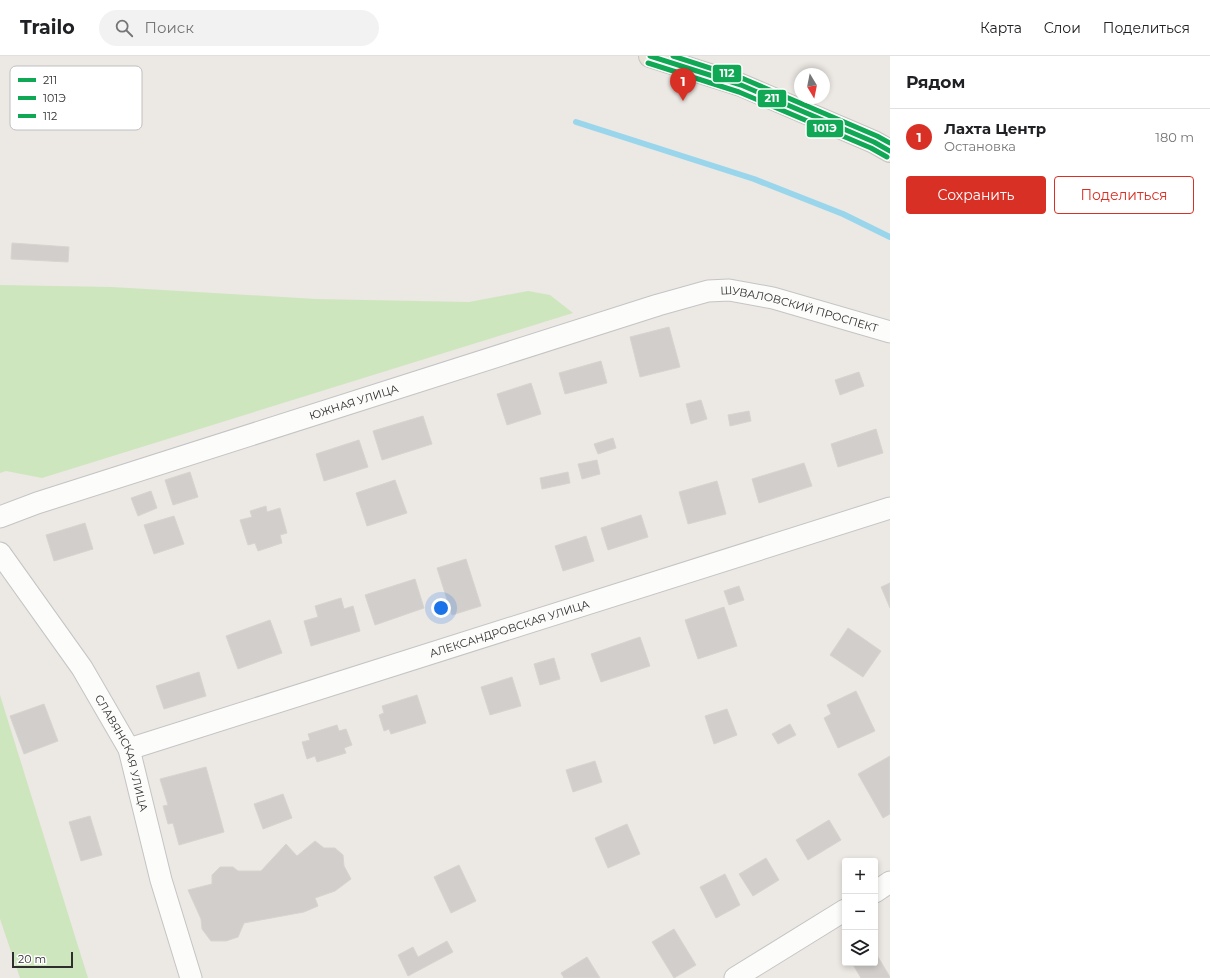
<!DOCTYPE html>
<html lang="ru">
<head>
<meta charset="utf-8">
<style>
  :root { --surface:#fff; --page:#f2f2f2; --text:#202124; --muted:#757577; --line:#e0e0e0; --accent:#d93025 }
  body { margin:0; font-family:Montserrat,sans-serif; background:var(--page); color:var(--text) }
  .controls { position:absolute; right:12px; bottom:12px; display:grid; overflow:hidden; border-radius:4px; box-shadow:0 2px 6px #0003 }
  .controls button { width:36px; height:36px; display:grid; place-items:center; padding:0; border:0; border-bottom:1px solid var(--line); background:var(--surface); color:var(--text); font:20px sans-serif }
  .compass { position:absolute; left:794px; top:12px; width:36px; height:36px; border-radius:50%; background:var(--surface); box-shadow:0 2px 6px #0003; rotate:170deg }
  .scale { position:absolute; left:12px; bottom:10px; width:61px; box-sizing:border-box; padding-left:4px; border:2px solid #2e2e2e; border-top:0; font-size:11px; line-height:14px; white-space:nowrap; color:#2e2e2e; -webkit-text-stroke:3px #fff; paint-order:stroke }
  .you { position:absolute; left:441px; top:552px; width:14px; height:14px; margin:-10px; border:3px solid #fff; border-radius:50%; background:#1a73e8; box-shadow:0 0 0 6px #1a73e833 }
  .badge { display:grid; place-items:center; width:26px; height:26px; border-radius:50%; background:var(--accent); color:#fff; font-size:13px; font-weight:700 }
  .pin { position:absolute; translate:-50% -33px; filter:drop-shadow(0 1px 2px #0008) }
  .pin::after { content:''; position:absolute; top:21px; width:14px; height:12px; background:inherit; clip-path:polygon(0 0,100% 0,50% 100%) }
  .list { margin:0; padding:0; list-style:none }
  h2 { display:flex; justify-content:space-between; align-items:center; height:52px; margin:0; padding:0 16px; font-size:17px }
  h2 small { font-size:13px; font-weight:400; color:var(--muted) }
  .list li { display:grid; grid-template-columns:26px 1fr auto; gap:12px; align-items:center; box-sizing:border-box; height:56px; padding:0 16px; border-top:1px solid var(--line) }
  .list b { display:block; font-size:15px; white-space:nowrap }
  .list p { margin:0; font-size:13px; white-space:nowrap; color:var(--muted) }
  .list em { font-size:13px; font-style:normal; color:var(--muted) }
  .actions { display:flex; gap:8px; padding:12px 16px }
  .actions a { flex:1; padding:9px 0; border:1px solid var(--accent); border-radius:4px; text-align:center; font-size:14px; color:var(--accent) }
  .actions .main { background:var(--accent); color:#fff }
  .icon { flex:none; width:22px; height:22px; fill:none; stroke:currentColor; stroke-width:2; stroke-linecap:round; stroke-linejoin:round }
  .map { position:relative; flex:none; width:890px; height:922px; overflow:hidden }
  header { display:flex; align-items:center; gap:24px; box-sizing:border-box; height:56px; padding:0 20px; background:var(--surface); border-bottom:1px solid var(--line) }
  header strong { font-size:19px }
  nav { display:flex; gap:22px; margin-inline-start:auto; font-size:14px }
  .search { width:280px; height:36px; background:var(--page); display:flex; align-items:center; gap:10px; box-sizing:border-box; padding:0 14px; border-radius:22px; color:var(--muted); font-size:15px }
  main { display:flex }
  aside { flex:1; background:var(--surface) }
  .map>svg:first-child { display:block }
</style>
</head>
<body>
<header>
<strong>Trailo</strong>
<div class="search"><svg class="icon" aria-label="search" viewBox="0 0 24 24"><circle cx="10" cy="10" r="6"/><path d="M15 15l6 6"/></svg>Поиск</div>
<nav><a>Карта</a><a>Слои</a><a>Поделиться</a></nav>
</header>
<main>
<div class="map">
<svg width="890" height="922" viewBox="0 0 890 922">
  <rect width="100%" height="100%" fill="#ece8e4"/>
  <!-- green -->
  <path fill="#cee6be" d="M0 229 112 231 316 243 469 246 528 235 550 239 573 257 42 422 6 415 0 417Z
    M0 639 88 922H20L0 863Z"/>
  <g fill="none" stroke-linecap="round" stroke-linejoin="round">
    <!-- stream -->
    <path stroke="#99d6ec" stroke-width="6" d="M576 66 754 123 843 158 890 181"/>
  </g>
  <!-- building -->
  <path fill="#d1cecb" stroke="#d7d4d0" d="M12 187 69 191 68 206 11 203Z
    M669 271 680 311 640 321 630 281Z
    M601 305 607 327 565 338 559 317Z
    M859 316 864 330 840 339 835 324Z
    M531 327 541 358 507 369 497 338Z
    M701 344 707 363 691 368 686 348Z
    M749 355 751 365 730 370 728 359Z
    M423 360 432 388 382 404 373 375Z
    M876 373 883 397 838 411 831 388Z
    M613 382 616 392 598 398 594 388Z
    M359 384 368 411 324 425 316 398Z
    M597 404 600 418 582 423 578 408Z
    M804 407 812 430 759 447 752 423Z
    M190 416 198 441 173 449 165 424Z
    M568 416 570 427 542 433 540 422Z
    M395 424 407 457 367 470 356 437Z
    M717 425 726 458 688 468 679 436Z
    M151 435 157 452 138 460 131 442Z
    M266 450 267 456 280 452 287 477 280 479 282 487 258 495 255 487 248 489 240 464 252 461 250 455Z
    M641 459 648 481 608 494 601 472Z
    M174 460 184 488 154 498 144 469Z
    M85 467 93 493 54 505 46 479Z
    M586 480 594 505 563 515 555 490Z
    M466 503 481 550 452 559 437 512Z
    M415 523 424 552 375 569 365 539Z
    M890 527V552L881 531Z
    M739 530 744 544 729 549 724 535Z
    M341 542 344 553 353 550 360 575 311 590 304 565 318 561 315 550Z
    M724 551 737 590 698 603 685 564Z
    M270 564 282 597 238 613 226 580Z
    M848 572 881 595 863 621 830 599Z
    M640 581 650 610 601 626 591 598Z
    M554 602 560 623 540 629 534 608Z
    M199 616 206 640 164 653 156 630Z
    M512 621 521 650 490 659 481 631Z
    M856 635 875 675 838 692 824 662 831 658 827 649Z
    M417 639 426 667 391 678 389 673 384 675 379 659 384 657 382 650Z
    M44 648 58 685 24 698 10 660Z
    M727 653 737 679 714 688 705 660Z
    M790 668 796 679 778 688 772 678Z
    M337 669 339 675 346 673 352 689 344 692 346 697 317 706 315 700 307 703 302 686 310 684 308 678Z
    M890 700V758L883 762 858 718Z
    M595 705 602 726 573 736 566 714Z
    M206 711 224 776 179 789 173 767 168 768 163 750 168 749 160 723Z
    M283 738 292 762 263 773 254 748Z
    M90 760 102 799 81 805 69 766Z
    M829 764 841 784 808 804 796 784Z
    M627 768 640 798 608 812 595 782Z
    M315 785 324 792H335L343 799 344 810 351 823 335 835 315 842 318 850 304 856 244 867 238 881 226 885H211L202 873 201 863 188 834 212 828V819L220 811H233L238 815H261L286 788 297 800Z
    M766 802 779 824 753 840 739 818Z
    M459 809 476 845 451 857 434 821Z
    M725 818 740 849 716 862 700 831Z
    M674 873 696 909 674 922 652 886Z
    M447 885 453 896 408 920 398 899 413 891 418 901Z
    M875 896 890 921V922H861L852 907H875Z
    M587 901 600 922H564L561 917Z"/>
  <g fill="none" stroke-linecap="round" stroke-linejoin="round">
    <!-- street casing -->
    <g stroke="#c5c4c5" stroke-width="23">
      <g id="street">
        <path id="s1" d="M0 461 37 447 658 249 708 235 729 234 773 242 890 276"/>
        <path id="s2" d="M0 497 82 612 129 693 161 824 191 922"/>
        <path id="s3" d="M129 693 890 452"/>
        <path d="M875 836 890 826"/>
        <path d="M735 922 845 854"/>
      </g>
    </g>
    <!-- primary casing -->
    <g stroke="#c6c5c4" stroke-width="24">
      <path id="primary" d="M650 0 741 29 874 86 890 95"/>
    </g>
    <!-- street -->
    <use href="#street" stroke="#fcfcfb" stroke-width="21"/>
    <!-- primary -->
    <use href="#primary" stroke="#e8e4d6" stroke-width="22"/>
    <!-- bus-1 casing -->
    <g stroke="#fff" stroke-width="8">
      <path id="bus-1" d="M650 0 741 29 874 86 890 95"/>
    </g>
    <!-- bus-2 casing -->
    <g stroke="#fff" stroke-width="8">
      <path id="bus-2" d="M648 7 739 36 871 92 887 101"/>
    </g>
    <!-- bus-3 casing -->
    <g stroke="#fff" stroke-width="8">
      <path id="bus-3" d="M673 0 744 23 877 80 890 87"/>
    </g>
    <!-- bus-1 -->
    <use href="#bus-1" stroke="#10a855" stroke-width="5"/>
    <!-- bus-2 -->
    <use href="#bus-2" stroke="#10a855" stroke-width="5"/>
    <!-- bus-3 -->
    <use href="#bus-3" stroke="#10a855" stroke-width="5"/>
  </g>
  <g text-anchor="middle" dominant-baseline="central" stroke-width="4" stroke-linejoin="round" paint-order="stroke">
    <!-- street labels -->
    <g font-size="11" fill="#2e2e2e" stroke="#fff">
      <text stroke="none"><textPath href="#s1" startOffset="837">ШУВАЛОВСКИЙ ПРОСПЕКТ</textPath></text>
      <text stroke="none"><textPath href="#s1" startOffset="372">ЮЖНАЯ УЛИЦА</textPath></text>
      <text stroke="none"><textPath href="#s3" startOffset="399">АЛЕКСАНДРОВСКАЯ УЛИЦА</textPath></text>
      <text stroke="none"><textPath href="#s2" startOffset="236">СЛАВЯНСКАЯ УЛИЦА</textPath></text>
    </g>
  </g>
  <!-- legend -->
  <rect x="10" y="10" width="132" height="64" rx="6" fill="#fff" stroke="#c0c0c0" stroke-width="1"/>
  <rect x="18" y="22" width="18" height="4" fill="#10a855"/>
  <rect x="18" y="40" width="18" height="4" fill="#10a855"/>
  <rect x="18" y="58" width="18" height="4" fill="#10a855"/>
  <g font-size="11" fill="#2e2e2e">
    <text x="43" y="28">211</text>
    <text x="43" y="46">101Э</text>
    <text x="43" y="64">112</text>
  </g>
  <g stroke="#fff" stroke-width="1.5">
    <rect x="712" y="8" width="30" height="19" rx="4" fill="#10a855"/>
    <rect x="757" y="33" width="30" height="19" rx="4" fill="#10a855"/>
    <rect x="806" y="63" width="38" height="19" rx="4" fill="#10a855"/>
  </g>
  <g font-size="11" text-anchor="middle" font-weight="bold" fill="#fff">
    <text x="727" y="21">112</text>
    <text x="772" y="46">211</text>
    <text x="825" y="76">101Э</text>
  </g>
</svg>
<div class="controls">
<button>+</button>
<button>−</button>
<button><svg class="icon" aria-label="layers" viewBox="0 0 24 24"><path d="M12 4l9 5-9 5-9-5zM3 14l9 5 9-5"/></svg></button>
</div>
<svg class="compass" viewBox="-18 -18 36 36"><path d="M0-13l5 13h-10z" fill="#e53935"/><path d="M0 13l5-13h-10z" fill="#757577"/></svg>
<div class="scale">20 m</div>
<div class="you"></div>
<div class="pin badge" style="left:683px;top:45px">1</div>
</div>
<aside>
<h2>Рядом<small></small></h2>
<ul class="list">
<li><span class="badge">1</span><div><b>Лахта Центр</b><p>Остановка</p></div><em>180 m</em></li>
</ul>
<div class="actions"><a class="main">Сохранить</a><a>Поделиться</a></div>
</aside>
</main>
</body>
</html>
